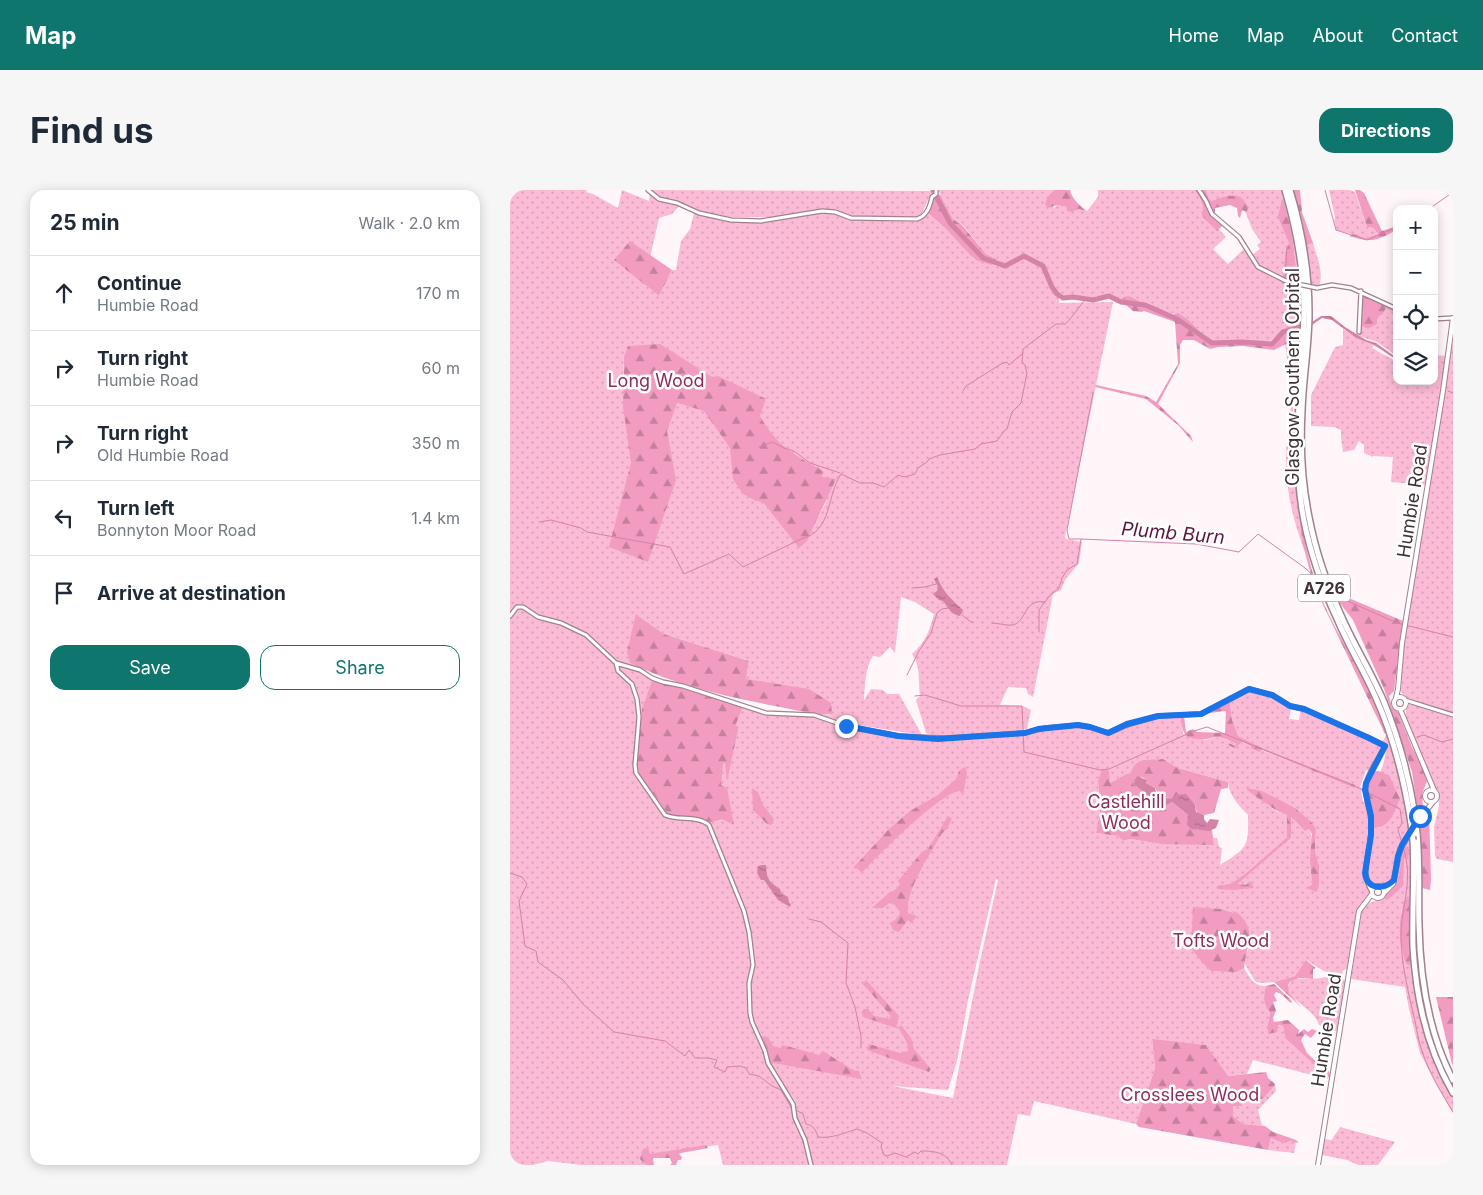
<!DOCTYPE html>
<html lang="en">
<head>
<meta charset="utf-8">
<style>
  :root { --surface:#fff; --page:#f6f6f7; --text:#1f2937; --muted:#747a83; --line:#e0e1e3; --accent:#0f766e }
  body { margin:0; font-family:Inter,sans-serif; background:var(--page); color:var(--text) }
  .controls { position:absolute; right:15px; top:15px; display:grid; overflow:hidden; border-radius:10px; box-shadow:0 2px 12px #0003 }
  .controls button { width:45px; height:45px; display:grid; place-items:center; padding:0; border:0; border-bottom:1px solid var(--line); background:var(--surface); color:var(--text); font:25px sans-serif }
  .stop { position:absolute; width:15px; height:15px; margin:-11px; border:4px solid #1a73e8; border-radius:50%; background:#fff }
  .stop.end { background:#1a73e8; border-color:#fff; box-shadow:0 1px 5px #0008 }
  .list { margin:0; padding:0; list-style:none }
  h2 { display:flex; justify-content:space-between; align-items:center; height:65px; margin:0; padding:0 20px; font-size:21px }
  h2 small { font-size:16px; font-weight:400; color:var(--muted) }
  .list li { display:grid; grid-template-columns:32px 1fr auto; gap:15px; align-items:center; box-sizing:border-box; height:75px; padding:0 20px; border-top:1px solid var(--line) }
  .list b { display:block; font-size:19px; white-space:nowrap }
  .list p { margin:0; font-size:16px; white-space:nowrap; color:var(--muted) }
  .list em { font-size:16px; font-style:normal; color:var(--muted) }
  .actions { display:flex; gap:10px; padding:15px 20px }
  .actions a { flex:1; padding:11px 0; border:1px solid var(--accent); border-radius:15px; text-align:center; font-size:18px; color:var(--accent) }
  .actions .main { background:var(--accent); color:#fff }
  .icon { flex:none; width:28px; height:28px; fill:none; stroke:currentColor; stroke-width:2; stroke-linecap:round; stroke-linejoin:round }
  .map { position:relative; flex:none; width:943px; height:975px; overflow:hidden; border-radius:15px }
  header { display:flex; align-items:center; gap:30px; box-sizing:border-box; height:70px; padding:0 25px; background:var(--accent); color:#fff }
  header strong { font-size:24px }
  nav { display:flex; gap:28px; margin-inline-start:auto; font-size:18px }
  .intro { display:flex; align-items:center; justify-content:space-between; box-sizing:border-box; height:120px; padding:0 30px }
  h1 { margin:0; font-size:35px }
  .button { padding:12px 22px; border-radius:15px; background:var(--accent); color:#fff; font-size:18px; font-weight:700 }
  main { display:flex; gap:30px; padding:0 30px }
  aside { flex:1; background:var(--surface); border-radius:15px; box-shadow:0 2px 12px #0003 }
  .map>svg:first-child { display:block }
</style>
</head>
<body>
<header>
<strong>Map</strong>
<nav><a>Home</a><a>Map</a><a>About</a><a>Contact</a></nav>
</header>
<div class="intro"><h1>Find us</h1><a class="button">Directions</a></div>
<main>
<aside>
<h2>25 min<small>Walk · 2.0 km</small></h2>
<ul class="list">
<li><svg class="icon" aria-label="ahead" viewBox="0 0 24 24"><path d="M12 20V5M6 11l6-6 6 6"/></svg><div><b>Continue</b><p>Humbie Road</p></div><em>170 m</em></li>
<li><svg class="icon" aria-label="right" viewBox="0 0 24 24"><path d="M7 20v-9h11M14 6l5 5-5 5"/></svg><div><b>Turn right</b><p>Humbie Road</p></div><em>60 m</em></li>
<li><svg class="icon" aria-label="right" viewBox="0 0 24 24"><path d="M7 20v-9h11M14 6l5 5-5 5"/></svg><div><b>Turn right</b><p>Old Humbie Road</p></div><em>350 m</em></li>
<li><svg class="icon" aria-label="left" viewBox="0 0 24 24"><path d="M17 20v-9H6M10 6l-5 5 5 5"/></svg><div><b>Turn left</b><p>Bonnyton Moor Road</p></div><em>1.4 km</em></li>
<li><svg class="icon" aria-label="arrive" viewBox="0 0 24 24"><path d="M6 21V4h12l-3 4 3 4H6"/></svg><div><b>Arrive at destination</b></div></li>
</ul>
<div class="actions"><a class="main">Save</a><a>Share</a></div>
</aside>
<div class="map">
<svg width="943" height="975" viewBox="0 0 943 975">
  <defs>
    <pattern id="green-dots" width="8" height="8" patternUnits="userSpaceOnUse" patternTransform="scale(1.25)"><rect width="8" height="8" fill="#fbbad5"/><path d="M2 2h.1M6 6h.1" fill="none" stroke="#d8a0b7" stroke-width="1.8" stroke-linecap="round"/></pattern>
    <pattern id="forest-firs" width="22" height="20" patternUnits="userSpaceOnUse" patternTransform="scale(1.25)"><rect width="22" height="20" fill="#f29cc2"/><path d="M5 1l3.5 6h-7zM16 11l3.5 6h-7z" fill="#c5809e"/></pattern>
    <pattern id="water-ripples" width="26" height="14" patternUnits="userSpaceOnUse" patternTransform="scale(1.25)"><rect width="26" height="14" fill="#d582a7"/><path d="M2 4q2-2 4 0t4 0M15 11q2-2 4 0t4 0" fill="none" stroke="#ae6b89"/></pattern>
  </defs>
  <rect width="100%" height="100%" fill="#fef6f9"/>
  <!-- green -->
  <path fill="url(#green-dots)" fill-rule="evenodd" d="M0 0H77L76 2 83 4 108 18 112 0 139 11 140 0 425 1C415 10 417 18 409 27H340L321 19 262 27H221L190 21 154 8 153 11 169 16 162 24 149 28 134 94 149 106 162 80H166L171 51 180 39 184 23 212 31 250 32 310 23 324 22 339 30 407 32 418 23 436 39 456 61 466 70 486 69 476 64 453 35 443 29 428 0H544L538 6 544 18 547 15 577 21 588 7V0H684C694 11 699 27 707 40L709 39 716 47 703 59 718 74 735 58 749 79 778 93 790 96V137L775 139 760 151 755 152 723 150 702 152 698 150 680 131 663 123 661 125 652 122 640 114 633 113 622 107 610 110 599 105 579 109 549 105V113L603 112 555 347 556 349 572 352 569 373 555 390 551 400 543 404 523 507 518 504 516 498 498 497 490 515 513 516 521 520 517 539C500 542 430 550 416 543L406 510 410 506C408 491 411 476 402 464 416 452 419 441 424 424L405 412 391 407 385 463 380 457 370 467 363 466C355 477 355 496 354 510L361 499 373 500 377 504H389L412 545 328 532 310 525H321L254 493 236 489 239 471 154 444 129 426 122 462 130 481 144 490 175 500 235 517 274 525 304 526 341 539 428 550 517 544 531 540 571 536 601 544C623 533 645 526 670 526L673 544 696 550 706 547 712 548 726 554 725 558 731 552 844 597 752 558 727 546 722 530 720 512 739 501 762 506 781 518 779 529 789 530 791 519 857 547 873 557 860 581 856 580 850 597 853 599V602L851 601 853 612H855C858 622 860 632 860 642 857 667 849 680 861 704L850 715 848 720 838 778 832 781 833 786C818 785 808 778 797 770L785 786 764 792 752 793 746 792 740 783 734 772 735 766 739 758 724 723 712 719 683 718 727 782 734 778C740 788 743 796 756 796L754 805 760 821 758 834 773 836 775 848 818 886V889L743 870 737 884 717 886 696 855 642 850 645 878 626 934 524 911 520 926 508 924 497 975H303L294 944 288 933 285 911 258 872 241 828 240 791 243 777 241 767V777L238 786 239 818 240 831 253 860 258 877 282 913 286 936 293 947 301 975H213L208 955 140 965 134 972 136 975H71L38 971 23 975H0ZM114 167 194 220 167 213 124 221 113 185ZM317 310 297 350 257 313ZM653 569 668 578 718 592C719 605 729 616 738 625 739 657 737 658 710 675L712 658 709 657 707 648H703L704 654H651L620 649 613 651 608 646 586 643 590 621 588 591 600 593 616 584 620 583C627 566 636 570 653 569ZM737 600 752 601 806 639 805 663 809 675 807 702C793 682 808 656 799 639L795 641 781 627V648L727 695H736L708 696 722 693 736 683 777 647V625L766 621ZM486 689 488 690 469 776 443 908 382 896 438 900 447 871 458 810Z
    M696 0H772L783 41 790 94 788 93 782 43 774 11 779 53 775 63 773 87 749 76 742 65 750 59 747 55 751 52 742 39 735 21 737 22 724 5C716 7 709 7 702 11L699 10Z
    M782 0 793 34 795 56 803 53C807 68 814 81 809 97L799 95 798 72Z
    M819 0H840L845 2 857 37 863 38 868 44 856 48 826 40 824 32 825 27Z
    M876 118 887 121V166L867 152 849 146 851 136 858 139 866 134 867 128 873 124Z
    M833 139 846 148 864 155 862 158 887 172V191H924V165L937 166 916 295 881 292 883 267 863 266V267L854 263V255L849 251 844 260 833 262 831 247V240L824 237 801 236V205L825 157 833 155Z
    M790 147C788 185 784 223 785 261 786 305 796 356 811 397 828 445 857 487 875 534 888 566 895 607 899 641 893 648 889 656 887 665 884 674 888 689 878 694 873 696 867 695 862 695L857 684 864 638H869L879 585 870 582C875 573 875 564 877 554L871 551 874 550 877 541 807 395 794 344 783 268V242L788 168 786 171 781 255 795 362C783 331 775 297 776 265 777 243 782 222 781 200 780 185 777 169 775 154Z
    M942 154H943V523C929 519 897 514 891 501L894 457Z
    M900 514 943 526V672L927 669 925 666 924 637 929 616 928 604 901 539 896 525V520Z
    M899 645 902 665 906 805 917 848 934 890 943 908V923L926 894 910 863 899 819 895 797 841 789 852 720 859 713 872 709 884 696 887 691 889 667ZM899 708V738L896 774 891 760V720Z
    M906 667 913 803 934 876 943 894V899C922 859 909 815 906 770 905 736 907 701 906 667Z
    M816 787 820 789 821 787H830L836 791 828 842 809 835C805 821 786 813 777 801 779 787 788 789 799 789 805 789 811 788 816 787Z
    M765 895 766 901 748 920 752 936 733 934 723 926V916H732V914L753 909Z
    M830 937 885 952 868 975H848L837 970 812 965 814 949 822 950C824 944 828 942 830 937Z
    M761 948 786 952 784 963 758 960Z"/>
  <!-- forest -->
  <path fill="url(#forest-firs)" d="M544 0H560C562 9 570 16 577 21L568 19 562 22 557 21V17L547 15 538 18 535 14 538 6Z
    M684 0H696L699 9 702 11C707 8 724 3 730 7 734 9 736 14 738 17L737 22 732 20 730 28 728 26 727 18 720 15 705 18V23L702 24 714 34 707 41 692 26C695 15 691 8 684 0Z
    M783 0H790L792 22 803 53 795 56 793 34Z
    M845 0H850L854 3 872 41 887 36V40C865 51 863 53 839 46L843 44 856 48 868 44 863 38 857 37Z
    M430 4 443 29 452 35 476 64 486 69 482 75 466 70 456 61 436 39 418 23 423 10Z
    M772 9 774 11 782 43 788 93 773 87 775 63 779 53 768 27Z
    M120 51 162 80 149 106 104 70Z
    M852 103 885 120 884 122 876 118 873 124 867 128V134L858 139 851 136Z
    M617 106 622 107 633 113 640 114 661 125 668 123 680 131 698 150 697 151C706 157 719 153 730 153 741 153 752 155 763 155L773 143 790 139V147L764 160 733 156 708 157 700 159 684 150H673L670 155V173L648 214 681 246 683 252 668 235 636 209 585 197 586 195 636 206 646 212 668 174 665 132 634 121 632 122 623 121 610 110Z
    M150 154 202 187 208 186 256 209 250 226C267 256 283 264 313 281L312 287 326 289 297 351 289 358 253 312 246 311 233 304 223 289 220 258 194 221 167 213 157 241 166 290 138 372 99 357 121 273 113 217 114 167 118 156Z
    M787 168H788C779 245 783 320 806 394 814 418 829 444 841 466 854 491 865 516 877 541L875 544 804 396 793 355 782 272Z
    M820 390 834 406 893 431 884 501 879 506 882 517 888 522 902 557 915 582 917 591 912 604 913 617 908 623 902 582 874 499 843 430 829 412Z
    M126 424 154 444 239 471 236 489 299 499 321 513 322 524 310 525C247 512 179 502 120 473L117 462Z
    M144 490 233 516 226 534 228 540 217 591 215 572 213 574 211 595 217 598 224 635 212 629 202 632 158 624 129 584 127 573 132 519 142 491Z
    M720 512 722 530 728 546 752 558 845 595V598L752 560 749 562 741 558V556L732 552 725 558 718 555 719 553 725 556 726 554C720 551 713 547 707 547 703 547 699 549 695 549 674 550 673 544 670 527L674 526 676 542 683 539 687 542 715 543 716 521 699 523Z
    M653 569 668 578 718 592V598L711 599 704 623 694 625 687 623 685 615 669 605H667L661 610 649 605 645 598 636 593 637 590 632 587 624 591 623 594 639 606 648 616 652 617 662 612 678 625V629L687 640H702L704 655 651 654 620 649 613 651 608 646 586 643 590 621 588 591 592 579 599 581 600 593 616 584 620 583C627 566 636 570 653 569Z
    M455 577 457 582 453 606 450 601C432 601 366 667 352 683L348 679 343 678 379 639 400 621 428 605 446 589 449 581Z
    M868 581 879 585 890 609C884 622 881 637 864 638L857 598 863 582Z
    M242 598 248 602 253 615 264 629 261 635 257 634 243 620Z
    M737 598 752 601 785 618 801 632 806 639 805 662 809 675V693L807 702 796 698 802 695 800 670 802 644 799 639 795 641 781 627V648L728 694 736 695 740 691 744 698 723 700 707 699 708 696 722 693 736 683 777 647V625C762 619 750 610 737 600Z
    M919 621 921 689 920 700 912 698V668L909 632Z
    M438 626 442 629 437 639 432 643C421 663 395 700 398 723L407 726 401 733 398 730 389 742 383 740 380 733 388 728 390 722 385 715 379 713 373 718H362L380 702 385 700 390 694 388 691 412 662 418 659Z
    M895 657 899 659 900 664 894 669 893 696 877 710 875 709 876 705C895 690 887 677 895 657Z
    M899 708 900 775 896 774C888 754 888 729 895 709Z
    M683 717 712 719 724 723 725 721C749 739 736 754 734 778L727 782 701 781 691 771 681 758Z
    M796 770 806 778 803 779V789L789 788 780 792 778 795 779 803 791 817 764 792 785 786Z
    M356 790 389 826 386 838 353 827 352 823 354 819H358L364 826 379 829 381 826 353 794Z
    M764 794 782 811 781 813C775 809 774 804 766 802L764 805 767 811 763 812 766 820 763 828 764 832 778 830 789 840 788 844 794 839 798 842 802 839 807 841 801 848 795 844 791 850 797 863 814 879 818 878 821 888 818 887 775 848 773 836 768 835 767 842 758 844V834L760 822C753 813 753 807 756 796Z
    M926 807H943V875L942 874Z
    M391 835 401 848 404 859 421 879 419 882 357 860 359 854 390 863 398 861C399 852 392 846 389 838Z
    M253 846 258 847 263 856 270 858 273 855 309 865 313 861 341 879 346 881 348 880 352 889 258 872 250 849Z
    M642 849 696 855 718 886 756 882 758 888 764 893 765 895 753 909 732 914V916H723V926L733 934 755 936 763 942 786 950 789 953 780 951 773 953 761 948 758 960 629 937 626 934 645 878Z
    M196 955 198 958 171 963 169 964 172 967 171 970H168L166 975H160L162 973 160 968H143L144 975H136L130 969 133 959 138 958 140 964Z"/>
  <!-- water -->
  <path fill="url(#water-ripples)" d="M811 126H821L835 137 856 150 866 153 887 168V170L864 155 846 148 822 130 812 128 802 135V132Z
    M427 387C433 402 442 410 453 420L450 426C441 425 438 417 433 411L429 410 423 404 427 401 428 397 424 389Z
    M627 586 637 590 636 593 645 598 646 603 655 608 661 609 667 605 676 604 685 615 686 622 694 625V629L697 633 700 629 709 630 706 638 699 641 681 639 677 635 678 625 662 612 653 617 648 616 639 606 623 594Z
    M252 675H256C257 689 258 691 270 699L271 703 278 707 279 713 281 714 280 717 268 710 254 690H251L247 683 248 676Z"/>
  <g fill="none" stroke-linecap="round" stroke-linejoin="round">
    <!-- stream -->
    <path stroke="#d582a7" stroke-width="1" d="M815 0 826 40 857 50 887 37
      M919 19 943 2
      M775 88 777 56
      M776 93 779 109 787 120
      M453 201 456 196 491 174 497 172 499 175 512 164
      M938 201 943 203
      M249 257 262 252 274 258 284 261 300 273 330 283
      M29 332 41 330 71 338 77 342 160 357 174 384 219 364 233 377 291 349C323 341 316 306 331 284L350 293H363L374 297 388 285 394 287 405 284 408 278 417 272 419 269 430 265 465 259 471 254 487 251 494 241 497 239 502 222 511 213 517 183 515 175 512 173 513 159 546 134C548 134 553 134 555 134 558 133 571 114 575 110
      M571 349H559L557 340 583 203
      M402 398 415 397 426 394
      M823 402 831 408 887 433 943 447
      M452 425 461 432H463
      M482 433C488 433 497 436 503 435 517 431 514 408 535 412
      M529 442V420L540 405 549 398 552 388 557 380 567 374 571 349 686 354 729 362 748 344 795 378 810 392
      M397 485 409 461 421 443 427 423 432 419 439 418
      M405 506 415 505 451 516H512L514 562 590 580 599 579 684 541 697 537 845 596 890 619 892 633 888 640 892 653
      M907 547 914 545 932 552 943 549
      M893 657C904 689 892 713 891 744 891 773 898 802 905 831 907 842 909 854 913 864 920 884 932 904 943 922
      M0 683 12 687 17 694 9 711 15 756 26 761 28 772 53 790 73 814 104 842 155 851 175 866 179 860 185 868H198L207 870 204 877 215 882 217 877 230 876 236 878 239 884 249 886 262 896 271 900 282 919
      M299 729 311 732 338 753 336 793 345 817 351 846V858
      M286 920 293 924 296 934C303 935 306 940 308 947 321 949 334 943 347 939L357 943 372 953 371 957 374 965 377 966 385 963 396 967 405 962 408 964 411 961C424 961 436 962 442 975"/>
    <!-- river -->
    <path stroke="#d582a7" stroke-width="5" d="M423 0 440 33 473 68 495 76 514 66 533 76 542 97 547 104 553 108 563 107 583 110 599 106 611 112 635 115 667 129 702 153 731 152 762 154 773 142 797 135"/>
    <!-- minor casing -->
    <g stroke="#a2818f" stroke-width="5.5">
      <path id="minor" d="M138 0 149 9 167 13 189 23 221 30 251 31 312 21 325 22 341 28 407 29C417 26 420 16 422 7L426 4V0
        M689 0 696 11 702 24 729 47 748 77 778 92
        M807 98 822 95 841 98 887 119
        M924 129 942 128
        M849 142 851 101
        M0 426 7 417H13L28 427 51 433 76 445 106 473
        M106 473 130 480 142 488 153 492 173 496 256 523 304 525 336 536 388 546 435 548 515 543 535 538 568 535 580 537 599 543 617 535 648 526 691 524 739 499 763 505 780 516 794 519 859 548 875 556C869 569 858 581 856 595 854 608 861 621 861 633 863 657 848 680 862 702
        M106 473 108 481 122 494 127 509 129 527 125 575 126 583 155 625C168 631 188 625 199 635L234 721 239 742 243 775 239 793 240 823 242 832 255 861 258 873 283 914 285 928 295 950 301 975
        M895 510 943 525
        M858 692 861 696 865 697"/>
    </g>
    <!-- tertiary casing -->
    <g stroke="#a2818f" stroke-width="6">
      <path id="tertiary" d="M884 513a6 6 0 1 1 12 0a6 6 0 1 1-12 0Z
        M886 508 888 499 892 453 933 201 943 128
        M890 519 924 600
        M915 606a6 6 0 1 1 12 0a6 6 0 1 1-12 0Z
        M906 633 923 612
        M862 702a6 6 0 1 1 12 0a6 6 0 1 1-12 0Z
        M870 697 877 696 884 691
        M874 703 883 694 890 660 902 639
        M808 975 849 721 862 704"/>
    </g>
    <!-- trunk casing -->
    <g stroke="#a2818f" stroke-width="8">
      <path id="trunk" d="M775 0C786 38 794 79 794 119 793 191 780 259 794 331 801 366 813 399 828 431 839 457 854 481 865 506 884 547 894 589 901 633
        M780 0C792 40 799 82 799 123 799 156 793 188 792 221 790 256 792 293 799 327 806 364 819 400 835 434 847 460 863 486 874 512 889 549 899 586 905 625
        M907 644C910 675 908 705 909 735 910 789 918 842 943 890
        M903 650C905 686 902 722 903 757 906 808 917 859 943 903"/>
    </g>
    <!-- minor -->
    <use href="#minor" stroke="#fff" stroke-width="3"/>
    <!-- tertiary -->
    <use href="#tertiary" stroke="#fff" stroke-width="4"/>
    <!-- trunk -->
    <use href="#trunk" stroke="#fff" stroke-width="5"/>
    <!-- minor-bridge casing -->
    <g stroke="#a2818f" stroke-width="5.5" stroke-linecap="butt">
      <path id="minor-bridge" d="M778 92 807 98"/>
    </g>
    <!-- trunk-bridge casing -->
    <g stroke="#a2818f" stroke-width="8" stroke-linecap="butt">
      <path id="trunk-bridge" d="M905 625 907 644
        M901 633 903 650"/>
    </g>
    <!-- minor-bridge -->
    <use href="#minor-bridge" stroke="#fff" stroke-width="3"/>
    <!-- trunk-bridge -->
    <use href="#trunk-bridge" stroke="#fff" stroke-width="5"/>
  </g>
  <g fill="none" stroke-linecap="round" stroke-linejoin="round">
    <!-- route -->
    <path stroke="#1a73e8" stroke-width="6" d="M336 536 388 546 428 549 515 543 528 539 568 535 580 537 598 543 617 534 648 526 691 524 739 499 762 505 780 516 794 519 859 548 875 556 856 593 855 600 861 626V645L855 683C857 700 874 700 884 690L888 666 892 655 910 626"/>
  </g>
  <g text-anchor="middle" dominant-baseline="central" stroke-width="5" stroke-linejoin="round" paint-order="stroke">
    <!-- shield labels -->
    <rect fill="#fff" stroke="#797073" stroke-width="1" x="788" y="384.5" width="52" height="27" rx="4"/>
    <g font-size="16" font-weight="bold" fill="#403237">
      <text x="814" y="398">A726</text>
    </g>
    <!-- street labels -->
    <g font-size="18" fill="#403237" stroke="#fff">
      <text transform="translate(782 187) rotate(-90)">Glasgow Southern Orbital</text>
      <text transform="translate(902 311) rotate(-81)">Humbie Road</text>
      <text transform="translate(816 840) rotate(-81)">Humbie Road</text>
    </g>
    <!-- park labels -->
    <g font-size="18" fill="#8e2b5f" stroke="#fff">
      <text x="146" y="190">Long Wood</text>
      <text x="616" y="611">Castlehill<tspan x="616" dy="21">Wood</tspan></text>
      <text x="711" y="750">Tofts Wood</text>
      <text x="680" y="904">Crosslees Wood</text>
    </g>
    <!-- water labels -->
    <g font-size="19" font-style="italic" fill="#5f143d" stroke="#fff">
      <text transform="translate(663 343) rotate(5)">Plumb Burn</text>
    </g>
  </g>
</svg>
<div class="controls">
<button>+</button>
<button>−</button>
<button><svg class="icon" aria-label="locate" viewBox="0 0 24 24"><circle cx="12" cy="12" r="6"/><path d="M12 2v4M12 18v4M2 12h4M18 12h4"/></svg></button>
<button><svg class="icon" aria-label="layers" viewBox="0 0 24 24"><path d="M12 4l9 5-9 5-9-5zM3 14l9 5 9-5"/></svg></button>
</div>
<div class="stop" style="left:910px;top:626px"></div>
<div class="stop end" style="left:336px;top:536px"></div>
</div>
</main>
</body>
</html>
